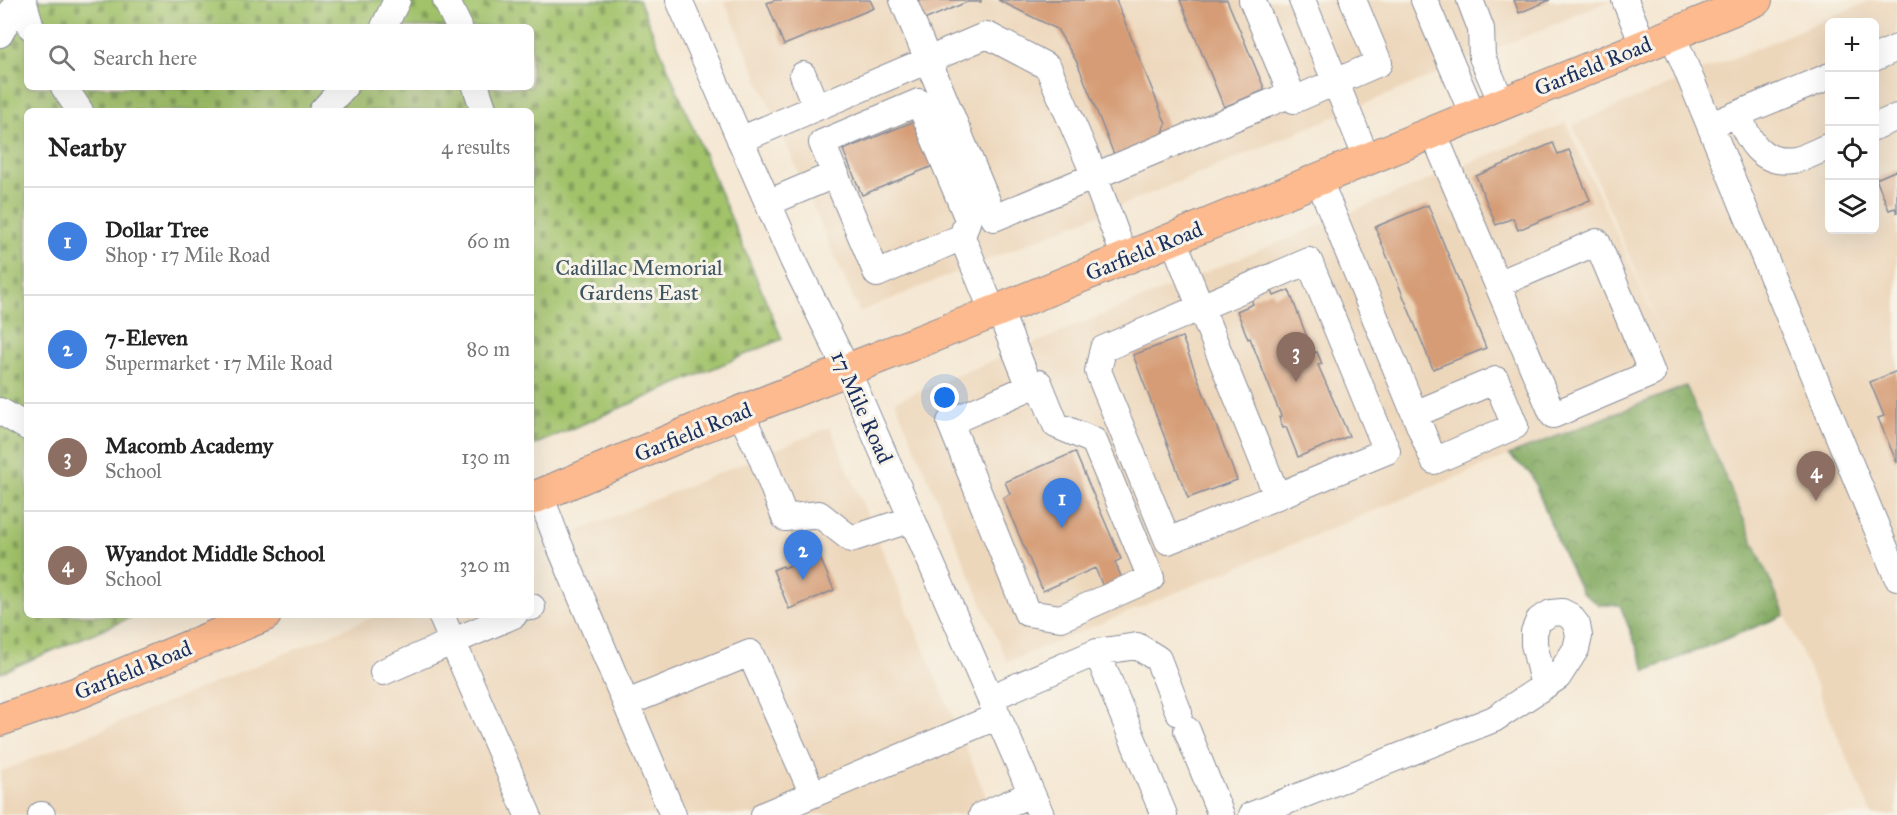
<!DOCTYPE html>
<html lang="en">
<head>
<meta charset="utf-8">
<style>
  :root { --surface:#fff; --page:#f6f6f6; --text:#222; --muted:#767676; --line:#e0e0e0; --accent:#b5179e }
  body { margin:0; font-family:"IM FELL Great Primer",serif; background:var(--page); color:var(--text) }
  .controls { position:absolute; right:18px; top:18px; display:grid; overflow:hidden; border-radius:9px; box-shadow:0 6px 24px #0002 }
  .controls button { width:54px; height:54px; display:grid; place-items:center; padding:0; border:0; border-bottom:2px solid var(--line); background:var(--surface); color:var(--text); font:30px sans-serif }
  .you { position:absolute; left:945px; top:398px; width:21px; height:21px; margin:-15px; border:4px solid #fff; border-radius:50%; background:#1a73e8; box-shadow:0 0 0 9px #1a73e833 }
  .badge { display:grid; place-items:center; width:39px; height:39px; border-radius:50%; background:var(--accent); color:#fff; font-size:20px; font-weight:700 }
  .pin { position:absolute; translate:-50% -50px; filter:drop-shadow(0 2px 3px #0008) }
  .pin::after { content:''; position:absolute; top:32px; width:21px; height:18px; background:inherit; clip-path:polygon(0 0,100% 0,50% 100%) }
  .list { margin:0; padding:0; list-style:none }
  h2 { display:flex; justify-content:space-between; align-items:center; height:78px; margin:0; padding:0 24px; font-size:26px }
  h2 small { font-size:20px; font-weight:400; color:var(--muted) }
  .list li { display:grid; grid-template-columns:39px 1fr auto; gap:18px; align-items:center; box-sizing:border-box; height:108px; padding:0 24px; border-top:2px solid var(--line) }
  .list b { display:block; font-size:22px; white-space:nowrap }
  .list p { margin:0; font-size:20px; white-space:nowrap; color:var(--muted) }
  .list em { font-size:20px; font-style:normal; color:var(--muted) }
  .icon { flex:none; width:33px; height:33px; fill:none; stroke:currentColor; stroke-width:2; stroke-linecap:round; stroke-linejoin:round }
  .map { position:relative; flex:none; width:1897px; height:815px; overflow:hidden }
  .search { position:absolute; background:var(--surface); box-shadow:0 6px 24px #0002; left:24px; top:24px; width:510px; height:66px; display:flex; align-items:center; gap:15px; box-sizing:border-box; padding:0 21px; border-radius:9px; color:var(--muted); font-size:22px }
  .panel { position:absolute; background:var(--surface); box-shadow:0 6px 24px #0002; left:24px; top:108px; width:510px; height:510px; border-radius:9px }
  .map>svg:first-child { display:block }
</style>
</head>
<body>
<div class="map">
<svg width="1897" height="815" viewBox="0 0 1897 815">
  <defs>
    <pattern id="forest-crowns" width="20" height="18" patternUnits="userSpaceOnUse" patternTransform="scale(1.5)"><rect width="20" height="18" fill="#81a95f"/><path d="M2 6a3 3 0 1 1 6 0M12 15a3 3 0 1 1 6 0" fill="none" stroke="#698a52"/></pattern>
    <pattern id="cemetery-stones" width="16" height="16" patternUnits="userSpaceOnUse" patternTransform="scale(1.5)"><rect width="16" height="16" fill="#a2c36b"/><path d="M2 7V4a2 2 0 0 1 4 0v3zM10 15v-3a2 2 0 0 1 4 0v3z" fill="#839f5b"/></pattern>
  </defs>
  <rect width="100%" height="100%" fill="#f7f3e8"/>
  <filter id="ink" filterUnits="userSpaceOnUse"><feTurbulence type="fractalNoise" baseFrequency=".0167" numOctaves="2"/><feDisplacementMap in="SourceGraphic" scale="12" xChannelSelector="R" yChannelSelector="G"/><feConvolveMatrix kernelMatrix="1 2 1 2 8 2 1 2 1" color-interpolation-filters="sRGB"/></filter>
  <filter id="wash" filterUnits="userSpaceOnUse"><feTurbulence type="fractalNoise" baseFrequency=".008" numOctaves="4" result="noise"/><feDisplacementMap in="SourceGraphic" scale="24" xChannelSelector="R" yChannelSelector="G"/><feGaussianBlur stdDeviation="1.35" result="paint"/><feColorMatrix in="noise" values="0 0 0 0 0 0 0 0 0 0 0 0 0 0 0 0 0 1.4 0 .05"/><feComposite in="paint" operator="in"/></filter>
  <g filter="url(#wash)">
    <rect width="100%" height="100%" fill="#f5e8d4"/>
    <!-- built -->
    <path fill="#edd7bb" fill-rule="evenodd" d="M724 0H1612L1220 165 859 312Z
      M1872 0H1897V815H1872L1686 386 1554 437 1007 662 895 401 1566 123 1666 342 1573 125ZM1830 22H1874V230H1830Z
      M830 427 994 815H0V772L378 615H531V551Z"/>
    <!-- forest -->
    <path fill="url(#forest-crowns)" stroke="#4e6c5e" stroke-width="1.5" d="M1686 386 1785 615 1646 671 1620 605H1600L1582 593 1561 549 1531 474 1509 455Z"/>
    <!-- cemetery -->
    <path fill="url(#cemetery-stones)" stroke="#5e7964" stroke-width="1.5" fill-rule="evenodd" d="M0 0H639L782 339 531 446V111H27V615H136L0 673ZM27 27H531V87H27Z"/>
    <g id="blocks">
      <!-- building -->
      <path fill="#d59c76" d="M775 0H870L874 8 784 45 767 3Z
        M915 0H981V2H967L924 20Z
        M998 0H1116L1166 124 1162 137 1115 157 1077 62 1057 29Z
        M1180 0H1227L1265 90 1224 107Z
        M1514 0H1550L1519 13Z
        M915 121 933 166 862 195 843 150Z
        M1553 143 1558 154 1569 150 1590 200 1518 230 1513 218 1496 225 1476 176Z
        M1897 170V213L1895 208 1889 210 1876 179Z
        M1428 205 1486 348 1433 369 1375 227Z
        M1289 290 1313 353 1317 352 1322 364 1318 365 1349 436 1298 457 1286 427 1283 428 1279 417 1281 416 1250 338 1248 339 1237 311 1253 304 1251 299 1272 291 1274 296Z
        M1182 337 1237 480 1188 498 1133 355Z
        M1897 371V463L1878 418 1884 416 1870 382Z
        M1075 452 1121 559 1115 562 1123 581 1104 589 1095 568 1043 591 1003 498 1010 494 1005 482Z
        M817 551 834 590 789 609 773 570 783 566 784 568 808 558 807 555Z"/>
    </g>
  </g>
  <g filter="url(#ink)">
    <use href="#blocks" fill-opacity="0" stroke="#888c99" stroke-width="1.5"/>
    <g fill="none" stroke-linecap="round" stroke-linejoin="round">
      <!-- minor casing -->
      <g stroke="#888c99" stroke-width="28">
        <path id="minor" d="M23 0 31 27
          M446 0 459 27
          M679 0 793 260 847 370 1041 815
          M903 0 994 218 1291 94
          M1252 0 1294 100 1379 63 1353 0
          M1302 0 1367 159
          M1424 0 1473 115
          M1470 0 1481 29 1482 57 1502 103
          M1625 0 1643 45
          M384 27 397 0
          M0 34 18 0
          M1672 34 1897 577
          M1874 58 1897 48
          M803 75 816 107
          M64 87 80 111
          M476 87 484 111
          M322 111 344 87
          M1738 114C1748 140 1761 165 1794 160 1806 158 1819 150 1830 146
          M1711 125 1830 76
          M1874 127 1897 117
          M1433 132 1449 170 1553 415 1652 373 1597 242 1498 284
          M740 140 987 35 1048 67 1088 160 1125 258
          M1318 178C1356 273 1395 367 1434 461L1515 426 1496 380 1415 414
          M768 203 836 174
          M962 237 968 219 919 102 822 143 877 274 962 237 993 312
          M1173 239 1277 496
          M1309 261 1387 451 1168 541 1098 371 1103 349Z
          M999 310 1030 387
          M1039 383 1056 425 1094 441 1151 578 1061 618 1027 613 950 422Z
          M0 411 27 427
          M740 412 761 456 785 518 819 514 851 539 912 519
          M540 495 558 542 673 815
          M531 607H532
          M441 615 528 815
          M1097 652 1164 815
          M383 672 514 615
          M990 698 1097 652 1137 646 1158 659 1179 713
          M627 703 750 653 813 794
          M1187 730 1221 815
          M41 815H42
          M764 815 998 716
          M982 815 1031 794
          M1252 815 1494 719 1558 677 1576 649 1579 636 1577 625 1570 616 1562 612 1551 613 1539 620 1534 632V644L1544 686"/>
      </g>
      <!-- major casing -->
      <g stroke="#888c99" stroke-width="34">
        <path id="major" d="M531 499 697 429 999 310 1756 0
          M0 720 80 692 265 615"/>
      </g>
      <!-- minor -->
      <use href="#minor" stroke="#fff" stroke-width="26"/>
      <!-- major -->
      <use href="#major" stroke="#fcba8e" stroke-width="32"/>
    </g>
  </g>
  <g text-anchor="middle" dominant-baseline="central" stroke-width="6" stroke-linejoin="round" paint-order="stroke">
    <!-- street labels -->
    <g font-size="22" fill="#1b2f5e" stroke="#f7f3e8">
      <text transform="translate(1593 66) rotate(-22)">Garfield Road</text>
      <text transform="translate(1144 251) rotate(-22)">Garfield Road</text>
      <text transform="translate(862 407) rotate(66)">17 Mile Road</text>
      <text transform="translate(693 432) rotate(-22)">Garfield Road</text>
      <text transform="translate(133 670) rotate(-22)">Garfield Road</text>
    </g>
    <!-- park labels -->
    <g font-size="22" fill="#3d5461" stroke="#f7f3e8">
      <text x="639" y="267">Cadillac Memorial<tspan x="639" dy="25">Gardens East</tspan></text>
    </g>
  </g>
</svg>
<div class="controls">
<button>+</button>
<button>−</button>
<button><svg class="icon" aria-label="locate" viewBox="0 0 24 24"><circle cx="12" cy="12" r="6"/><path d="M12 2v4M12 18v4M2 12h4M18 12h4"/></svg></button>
<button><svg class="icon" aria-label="layers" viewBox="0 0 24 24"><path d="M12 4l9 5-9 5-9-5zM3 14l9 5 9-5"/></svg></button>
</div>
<div class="you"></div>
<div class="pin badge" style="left:1062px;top:528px;background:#3f7fe0">1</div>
<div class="pin badge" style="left:803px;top:580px;background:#3f7fe0">2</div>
<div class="pin badge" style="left:1296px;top:382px;background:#8d6e63">3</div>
<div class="pin badge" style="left:1816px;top:501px;background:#8d6e63">4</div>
<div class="search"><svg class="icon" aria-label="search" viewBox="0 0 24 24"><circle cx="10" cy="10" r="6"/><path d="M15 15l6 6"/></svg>Search here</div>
<section class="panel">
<h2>Nearby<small>4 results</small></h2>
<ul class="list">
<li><span class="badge" style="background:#3f7fe0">1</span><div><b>Dollar Tree</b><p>Shop · 17 Mile Road</p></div><em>60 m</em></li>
<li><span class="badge" style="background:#3f7fe0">2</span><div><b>7-Eleven</b><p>Supermarket · 17 Mile Road</p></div><em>80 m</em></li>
<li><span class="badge" style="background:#8d6e63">3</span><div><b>Macomb Academy</b><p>School</p></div><em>130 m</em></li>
<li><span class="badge" style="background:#8d6e63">4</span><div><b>Wyandot Middle School</b><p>School</p></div><em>320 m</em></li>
</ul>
</section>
</div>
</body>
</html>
